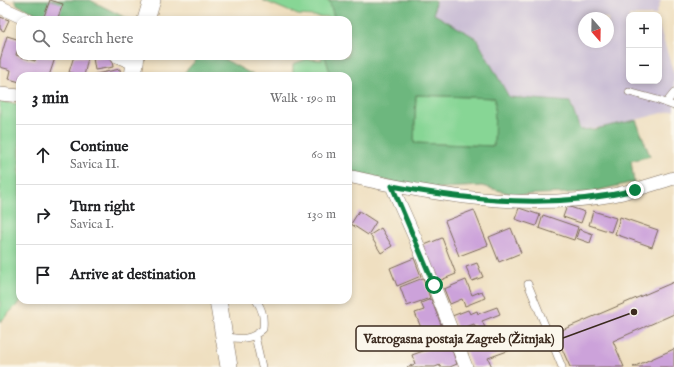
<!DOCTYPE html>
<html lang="en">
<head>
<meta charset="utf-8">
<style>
  :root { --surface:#fff; --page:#f6f6f6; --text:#202124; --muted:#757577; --line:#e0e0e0 }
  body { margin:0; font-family:"IM FELL English",serif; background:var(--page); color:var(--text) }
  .controls { position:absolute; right:12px; top:12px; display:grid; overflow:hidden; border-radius:8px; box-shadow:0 2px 6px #0003 }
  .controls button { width:36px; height:36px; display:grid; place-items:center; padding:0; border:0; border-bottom:1px solid var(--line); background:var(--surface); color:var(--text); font:20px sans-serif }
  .compass { position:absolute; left:578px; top:12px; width:36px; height:36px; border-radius:50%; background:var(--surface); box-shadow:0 2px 6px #0003; rotate:160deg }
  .stop { position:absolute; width:12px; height:12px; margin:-9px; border:3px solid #0b8043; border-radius:50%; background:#fff }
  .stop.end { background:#0b8043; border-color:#fff; box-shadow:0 1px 4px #0008 }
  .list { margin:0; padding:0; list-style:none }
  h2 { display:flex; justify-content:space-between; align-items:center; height:52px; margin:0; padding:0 16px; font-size:17px }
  h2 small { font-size:13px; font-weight:400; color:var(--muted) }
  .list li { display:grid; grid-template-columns:26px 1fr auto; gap:12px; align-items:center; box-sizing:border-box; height:60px; padding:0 16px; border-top:1px solid var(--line) }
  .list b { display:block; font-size:15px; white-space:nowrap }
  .list p { margin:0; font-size:13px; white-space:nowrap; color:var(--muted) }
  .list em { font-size:13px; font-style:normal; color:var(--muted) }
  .icon { flex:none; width:22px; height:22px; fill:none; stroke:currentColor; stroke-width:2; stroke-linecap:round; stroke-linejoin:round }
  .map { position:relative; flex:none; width:674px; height:367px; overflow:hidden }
  .search { position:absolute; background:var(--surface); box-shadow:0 2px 6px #0003; left:16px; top:16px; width:336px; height:44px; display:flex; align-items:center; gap:10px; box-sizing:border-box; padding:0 14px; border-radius:12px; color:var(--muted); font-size:15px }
  .panel { position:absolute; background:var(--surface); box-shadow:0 2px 6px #0003; left:16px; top:72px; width:336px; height:232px; border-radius:12px }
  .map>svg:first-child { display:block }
</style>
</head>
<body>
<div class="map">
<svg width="674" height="367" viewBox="0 0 674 367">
  <rect width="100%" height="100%" fill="#fbf7ec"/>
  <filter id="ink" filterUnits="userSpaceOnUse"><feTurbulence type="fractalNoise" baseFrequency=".025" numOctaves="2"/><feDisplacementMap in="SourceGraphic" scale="8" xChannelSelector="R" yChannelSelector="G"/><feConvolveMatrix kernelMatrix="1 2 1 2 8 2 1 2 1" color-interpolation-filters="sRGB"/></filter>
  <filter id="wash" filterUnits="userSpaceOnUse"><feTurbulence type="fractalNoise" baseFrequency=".012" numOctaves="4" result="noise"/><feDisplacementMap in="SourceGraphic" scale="16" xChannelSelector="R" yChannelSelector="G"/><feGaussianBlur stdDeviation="0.9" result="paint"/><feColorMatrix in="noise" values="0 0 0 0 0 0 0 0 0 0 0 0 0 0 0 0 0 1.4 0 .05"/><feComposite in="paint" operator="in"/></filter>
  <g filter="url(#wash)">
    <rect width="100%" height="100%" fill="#efdfc0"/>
    <!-- industrial -->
    <path fill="#cbbfd5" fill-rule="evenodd" d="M435 0H661L656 15H629V81H659V26L674 74V110L616 125 580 130 570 102 509 97 476 38 433 14ZM584 18H608V42H584Z"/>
    <!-- green -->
    <path fill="#87d695" stroke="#61805a" d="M262 0H329L335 20H330L328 17 298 15Z
      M322 56H325L331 76H296L293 74V64L307 59 322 60Z
      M416 95 496 98 494 146 414 143Z
      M0 102 20 104V300H22L0 322Z"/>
    <!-- forest -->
    <path fill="#6db77e" stroke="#54704e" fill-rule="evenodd" d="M14 0H90L130 20H50L18 5Z
      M329 0H435L434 14 476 38 509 97 570 102 580 130 595 129 636 120 650 156 631 161 634 182 591 192 516 195 482 186 424 189 348 172V76H331L325 56H348V20H335ZM416 95 495 98 494 146 414 143Z
      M200 56 224 59 255 76H181Z"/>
    <g id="blocks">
      <!-- building -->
      <path fill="#cca2da" d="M50 0 63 4 57 20 43 19Z
        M0 17 9 20 4 31 0 29Z
        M7 36 20 40 16 55 35 61 36 56 55 58 49 76 31 74 30 76H20V82L9 79 11 70 0 67V60Z
        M74 56 88 58 84 76 69 72Z
        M111 56 113 67 95 70 93 58Z
        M120 69 121 76H91V75Z
        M567 206 585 212 581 223 563 217Z
        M519 208 540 215 536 226 515 219Z
        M474 210 488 245 459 256 445 221Z
        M359 211 376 222 368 235 351 224Z
        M593 211 616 218 611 232 589 225Z
        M543 215 578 227 574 240 539 228Z
        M620 217 658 230 652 247 615 234Z
        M381 228 392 246 381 253 370 235Z
        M511 228 521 253 499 262 489 237Z
        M579 229 593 234 590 243 576 238Z
        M442 238 456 274 436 282 422 246Z
        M414 258 421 276 397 286 390 268Z
        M477 263 483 277 472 281 466 267Z
        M423 278 430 298 407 306 400 287Z
        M466 280 472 295 482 291 485 298 465 306 462 299 450 304 444 289Z
        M674 282V314L613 341 624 367H570L555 333Z
        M431 299 442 327 424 335 415 313 424 310 421 303Z
        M497 307 500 314 482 321 487 332 478 335 474 324 458 330 452 316 468 310 470 314 477 311 478 314Z
        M446 333 457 364 450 367H440V365L435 367H407L415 364 412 355 434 347 431 339Z
        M507 335 513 349 488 358 492 367H472L463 344 481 337 484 344Z
        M674 349V367H633Z"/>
    </g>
  </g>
  <g filter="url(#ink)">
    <use href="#blocks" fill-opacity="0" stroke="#7a6957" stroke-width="1"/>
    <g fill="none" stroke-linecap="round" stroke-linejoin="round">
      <!-- service casing -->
      <g stroke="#7a6957" stroke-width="8">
        <path id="service" d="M629 92 658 100 674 106
          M666 103 674 93
          M528 284 562 367
          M224 336C240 340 251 340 263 329 264 317 263 310 256 300
          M255 336 262 367"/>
      </g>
      <!-- minor casing -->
      <g stroke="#7a6957" stroke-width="14">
        <path id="minor" d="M0 7 28 20
          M117 56 134 63
          M0 94 20 96
          M348 176C432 195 527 211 613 195 634 191 654 184 674 178
          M392 186 415 238 466 367"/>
      </g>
      <!-- tertiary casing -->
      <g stroke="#7a6957" stroke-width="18">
        <path id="tertiary" d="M146 20 152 0
          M133 76 136 56
          M218 300 229 367"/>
      </g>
      <!-- service -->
      <use href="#service" stroke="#fff" stroke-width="7"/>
      <!-- minor -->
      <use href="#minor" stroke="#fff" stroke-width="13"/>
      <!-- tertiary -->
      <use href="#tertiary" stroke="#fff" stroke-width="17"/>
    </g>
  </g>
  <g fill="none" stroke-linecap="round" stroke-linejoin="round" filter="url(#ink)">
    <!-- route -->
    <path stroke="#0b8043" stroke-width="5" d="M434 285 392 186C472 201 555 209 635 190"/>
  </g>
  <!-- callouts -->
  <path fill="none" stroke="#3b2a1e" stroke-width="1.5" d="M634 312L563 338"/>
  <circle fill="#3b2a1e" stroke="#fbf7ec" stroke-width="1.5" cx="634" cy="312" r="4"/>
  <rect fill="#fbf7ec" stroke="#3b2a1e" stroke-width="1.5" x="356" y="326" width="207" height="25" rx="4"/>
  <g font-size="13" text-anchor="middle" font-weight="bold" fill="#3b2a1e">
    <text x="459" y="343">Vatrogasna postaja Zagreb (Žitnjak)</text>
  </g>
</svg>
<div class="controls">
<button>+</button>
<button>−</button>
</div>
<svg class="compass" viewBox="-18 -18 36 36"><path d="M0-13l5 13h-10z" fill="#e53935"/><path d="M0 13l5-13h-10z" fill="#757577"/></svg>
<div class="stop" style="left:434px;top:285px"></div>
<div class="stop end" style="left:635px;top:190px"></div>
<div class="search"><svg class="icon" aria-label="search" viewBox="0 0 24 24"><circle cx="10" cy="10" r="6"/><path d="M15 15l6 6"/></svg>Search here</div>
<section class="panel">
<h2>3 min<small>Walk · 190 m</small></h2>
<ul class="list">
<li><svg class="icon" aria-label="ahead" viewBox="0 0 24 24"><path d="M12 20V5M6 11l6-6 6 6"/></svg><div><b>Continue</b><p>Savica II.</p></div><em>60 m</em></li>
<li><svg class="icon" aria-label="right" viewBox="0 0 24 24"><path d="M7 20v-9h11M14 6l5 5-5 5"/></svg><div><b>Turn right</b><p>Savica I.</p></div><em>130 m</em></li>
<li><svg class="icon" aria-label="arrive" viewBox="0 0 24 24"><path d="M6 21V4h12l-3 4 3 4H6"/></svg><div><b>Arrive at destination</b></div></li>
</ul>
</section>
</div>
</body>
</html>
